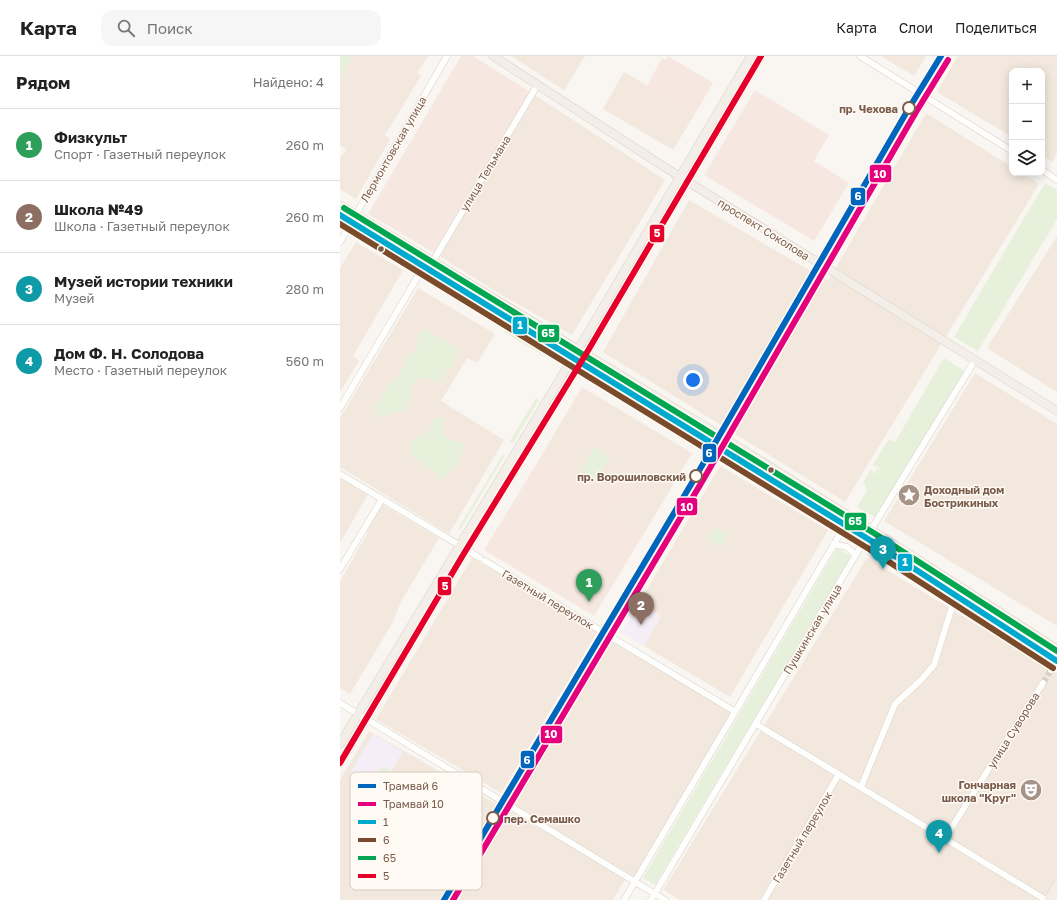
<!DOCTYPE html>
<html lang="ru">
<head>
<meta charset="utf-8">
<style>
  :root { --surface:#fff; --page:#f6f6f6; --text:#222; --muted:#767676; --line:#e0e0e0; --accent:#111827 }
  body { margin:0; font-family:"Golos Text",sans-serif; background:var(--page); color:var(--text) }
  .controls { position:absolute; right:12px; top:12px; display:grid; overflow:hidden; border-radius:8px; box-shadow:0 2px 10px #0003 }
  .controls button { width:36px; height:36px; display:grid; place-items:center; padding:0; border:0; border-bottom:1px solid var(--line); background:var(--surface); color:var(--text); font:20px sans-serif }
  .you { position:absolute; left:353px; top:324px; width:14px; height:14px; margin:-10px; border:3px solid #fff; border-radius:50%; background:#1a73e8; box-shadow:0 0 0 6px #1a73e833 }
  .badge { display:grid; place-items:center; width:26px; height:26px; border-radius:50%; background:var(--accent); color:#fff; font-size:13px; font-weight:700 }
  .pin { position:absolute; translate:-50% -33px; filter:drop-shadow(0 1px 2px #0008) }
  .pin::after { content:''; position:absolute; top:21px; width:14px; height:12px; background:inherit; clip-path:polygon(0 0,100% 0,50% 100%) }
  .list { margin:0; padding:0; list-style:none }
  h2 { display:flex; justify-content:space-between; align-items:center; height:52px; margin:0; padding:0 16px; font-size:17px }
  h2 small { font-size:13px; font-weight:400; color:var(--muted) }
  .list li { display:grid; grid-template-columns:26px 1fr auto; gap:12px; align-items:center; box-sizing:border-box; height:72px; padding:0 16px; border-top:1px solid var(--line) }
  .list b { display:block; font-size:15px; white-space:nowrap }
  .list p { margin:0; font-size:13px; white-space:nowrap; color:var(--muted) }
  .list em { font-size:13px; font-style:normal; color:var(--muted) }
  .icon { flex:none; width:22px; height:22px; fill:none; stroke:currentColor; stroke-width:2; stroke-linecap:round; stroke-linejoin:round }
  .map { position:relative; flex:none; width:717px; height:844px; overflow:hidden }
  header { display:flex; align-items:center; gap:24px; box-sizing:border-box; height:56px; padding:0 20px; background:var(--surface); border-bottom:1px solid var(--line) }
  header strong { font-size:19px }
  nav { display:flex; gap:22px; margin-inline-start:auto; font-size:14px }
  .search { width:280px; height:36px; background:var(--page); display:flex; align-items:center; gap:10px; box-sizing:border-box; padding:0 14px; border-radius:12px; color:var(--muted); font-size:15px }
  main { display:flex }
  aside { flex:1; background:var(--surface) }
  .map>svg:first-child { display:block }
</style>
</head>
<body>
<header>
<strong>Карта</strong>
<div class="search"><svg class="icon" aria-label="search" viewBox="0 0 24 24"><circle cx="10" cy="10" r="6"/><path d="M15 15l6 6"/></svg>Поиск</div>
<nav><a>Карта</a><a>Слои</a><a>Поделиться</a></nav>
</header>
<main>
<aside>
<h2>Рядом<small>Найдено: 4</small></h2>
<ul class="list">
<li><span class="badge" style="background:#2e9e5b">1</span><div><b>Физкульт</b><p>Спорт · Газетный переулок</p></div><em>260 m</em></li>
<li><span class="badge" style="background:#8d6e63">2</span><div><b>Школа №49</b><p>Школа · Газетный переулок</p></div><em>260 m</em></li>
<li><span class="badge" style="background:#0f9aa8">3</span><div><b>Музей истории техники</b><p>Музей</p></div><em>280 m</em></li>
<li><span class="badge" style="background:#0f9aa8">4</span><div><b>Дом Ф. Н. Солодова</b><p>Место · Газетный переулок</p></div><em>560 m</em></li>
</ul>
</aside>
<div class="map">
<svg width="717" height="844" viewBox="0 0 717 844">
  <rect width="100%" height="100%" fill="#f9f5f0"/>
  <!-- residential -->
  <path fill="#f2e8de" d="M0 0H88L77 17 81 20 45 79 50 83 16 143 0 133V101L7 94 0 89Z
    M171 0H245L224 34Z
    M541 0H586L574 20Z
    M618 0H717V97L712 106 702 99V15H672V81L597 36Z
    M284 16 308 30 306 34 353 61 333 94 263 53Z
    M190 36 325 124 232 279 160 238 93 196Z
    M586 57 672 111V117H682L699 128 505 446 263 296 349 144 488 225Z
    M717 180V336L647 292Z
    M16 186 63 214 13 300 19 305 0 336V212Z
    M78 232 155 278 137 307 127 302 101 345 164 384 109 478 0 411V362Z
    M635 317 717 368V570L544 465Z
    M242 331 352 397 303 479 269 459 278 443 268 432 240 416 235 423 200 402Z
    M380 410 488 474 390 641 304 590 321 560 299 547Z
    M0 420 28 438 0 487Z
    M40 447 99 482 60 547 53 566 10 638 0 632V526L28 476 25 474Z
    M132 502 257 576 161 737 36 663Z
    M527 502 717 617V844H340L323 834Z
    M268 584 393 657 296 822 171 748Z
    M29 675 286 822 273 844H0V724Z"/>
  <!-- commercial -->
  <path fill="#f6e8e1" d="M121 0H133L190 36 93 196 28 158Z
    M328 0 373 27 353 61 305 34 322 2 326 4Z
    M415 34 489 79 474 105 509 127 474 185 364 119Z
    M200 402 235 423 239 416 268 432 275 419 300 434 291 450 278 443 269 459 303 479 254 560 144 494Z"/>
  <!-- education -->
  <path fill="#f6eef6" d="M299 547 321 560 304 590 281 577Z
    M33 678 63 696 39 734 10 717Z"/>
  <!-- green -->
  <path fill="#e7f0db" d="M0 0H12L0 21Z
    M705 127 717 134V163L638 295 614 281Z
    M167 271 209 296 206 301 164 276Z
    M88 274C91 276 94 280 98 282 107 287 113 285 118 295L112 310 99 326C85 323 85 317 72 328 71 343 72 359 51 355L44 362H41L35 355V351L41 343 47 329 58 321 68 301 78 291 77 282 79 277Z
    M604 302 624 315 537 462 517 451 528 433H526L524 425 531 413 536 419 535 413 539 414 540 412 533 409 549 383 555 386Z
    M196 342 199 344 173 387 170 385Z
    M101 362H105L102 377 110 384 125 387C124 399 113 418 102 423 92 410 74 408 69 394L71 386 91 374 92 364Z
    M254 391 270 401 256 423 241 413Z
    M163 398 165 399 120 474 118 473Z
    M375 471 388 478 381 491 367 483Z
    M497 492 511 500 315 829 303 822Z
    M42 710 50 716 39 733 31 728Z"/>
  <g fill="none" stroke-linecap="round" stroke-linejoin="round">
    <!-- minor-tunnel -->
    <path stroke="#d9cfc7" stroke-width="6" stroke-dasharray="6 3" stroke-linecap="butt" d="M703 627 711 614"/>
    <!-- minor casing -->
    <g stroke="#d7d1cb" stroke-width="7">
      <path id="minor" d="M520 0 672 95
        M702 114 717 124
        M0 186 107 0
        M93 205 198 28
        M0 352 84 210
        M0 418 119 489
        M493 488 507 491 516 499
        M127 494 140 502
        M145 505 394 655
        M0 513 42 443
        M711 614 717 604
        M0 647 325 844
        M416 668 706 844
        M521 731 555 648 581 624 594 609 616 538
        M605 782 703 627
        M284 844 510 461
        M311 844 518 495 635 304
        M424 844 499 718"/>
    </g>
    <!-- major casing -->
    <g stroke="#dad1cc" stroke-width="9">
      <path id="major" d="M153 0 326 112 717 355
        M0 149 381 380 538 478 717 593
        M0 159 533 486 717 605
        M0 688 252 270 411 0
        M0 707 123 499 246 298 421 0
        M106 844 357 421 571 52 603 0
        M708 844 717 829
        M716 844 717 842"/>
    </g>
    <!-- minor -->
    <use href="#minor" stroke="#fefefd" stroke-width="6"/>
    <!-- major -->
    <use href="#major" stroke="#f3eee8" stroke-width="8"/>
    <!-- bus-1 casing -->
    <g stroke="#fffaf3" stroke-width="9">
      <path id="bus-1" d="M0 159 533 486 717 605"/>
    </g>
    <!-- bus-2 casing -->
    <g stroke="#fffaf3" stroke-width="9">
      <path id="bus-2" d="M0 168 529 493 713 612"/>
    </g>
    <!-- bus-3 casing -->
    <g stroke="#fffaf3" stroke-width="9">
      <path id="bus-3" d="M4 152 537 479 717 595"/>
    </g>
    <!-- bus-4 casing -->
    <g stroke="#fffaf3" stroke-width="9">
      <path id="bus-4" d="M0 707 123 499 246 298 421 0"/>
    </g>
    <!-- bus-1 -->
    <use href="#bus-1" stroke="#00a9ce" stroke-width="6"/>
    <!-- bus-2 -->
    <use href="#bus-2" stroke="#7a4b2a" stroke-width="6"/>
    <!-- bus-3 -->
    <use href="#bus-3" stroke="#00a651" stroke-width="6"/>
    <!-- bus-4 -->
    <use href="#bus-4" stroke="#e4002b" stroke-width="6"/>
    <!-- tram-1 casing -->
    <g stroke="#fffaf3" stroke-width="9">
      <path id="tram-1" d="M104 844 356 420 569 52 601 0"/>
    </g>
    <!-- tram-2 casing -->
    <g stroke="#fffaf3" stroke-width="9">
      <path id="tram-2" d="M113 844 363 424 576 56 608 4"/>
    </g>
    <!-- tram-1 -->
    <use href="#tram-1" stroke="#0065bd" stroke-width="6"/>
    <!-- tram-2 -->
    <use href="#tram-2" stroke="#e5007d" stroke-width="6"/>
  </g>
  <!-- icons -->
  <defs>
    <g id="sight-disc" transform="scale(1.15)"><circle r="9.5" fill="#a69286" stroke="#fffaf3"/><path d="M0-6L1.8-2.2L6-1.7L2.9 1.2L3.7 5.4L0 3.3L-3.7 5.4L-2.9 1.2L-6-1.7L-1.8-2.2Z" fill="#fff"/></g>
    <g id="theatre-disc" transform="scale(1.15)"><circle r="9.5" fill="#a69286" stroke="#fffaf3"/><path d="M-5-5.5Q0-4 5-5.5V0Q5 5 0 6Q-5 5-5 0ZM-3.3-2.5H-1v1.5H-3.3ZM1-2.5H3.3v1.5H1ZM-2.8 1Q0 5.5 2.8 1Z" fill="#fff"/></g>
  </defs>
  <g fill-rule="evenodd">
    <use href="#sight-disc" x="569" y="439"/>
    <use href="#theatre-disc" x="691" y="734"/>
  </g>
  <!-- markers -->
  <g fill="#fffaf3" stroke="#7a5c4d" stroke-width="2">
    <circle cx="569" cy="52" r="6"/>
    <circle cx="356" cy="420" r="6"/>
    <circle cx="153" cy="762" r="6"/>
  </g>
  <g fill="#7a5c4d" stroke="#fffaf3" stroke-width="1.5">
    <circle cx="41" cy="193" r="3.5"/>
    <circle cx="431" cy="414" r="3.5"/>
  </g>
  <g text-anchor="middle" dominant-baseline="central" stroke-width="3" stroke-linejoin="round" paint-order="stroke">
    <!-- stop labels -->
    <g font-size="11" font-weight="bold" fill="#7a5c4d" stroke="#fffaf3" text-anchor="end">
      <text x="558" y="52">пр. Чехова</text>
      <text x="346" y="420">пр. Ворошиловский</text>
      <text x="164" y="762" text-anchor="start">пер. Семашко</text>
    </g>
    <!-- street labels -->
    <g font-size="11" fill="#7a5c4d" stroke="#fffaf3">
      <text transform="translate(53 93) rotate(-60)">Лермонтовская улица</text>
      <text transform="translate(145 117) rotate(-59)">улица Тельмана</text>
      <text transform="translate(424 173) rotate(32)">проспект Соколова</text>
      <text transform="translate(208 543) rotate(31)">Газетный переулок</text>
      <text transform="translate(472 573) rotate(-59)">Пушкинская улица</text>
      <text transform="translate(673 674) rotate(-58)">улица Суворова</text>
      <text transform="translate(462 781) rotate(-59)">Газетный переулок</text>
    </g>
    <!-- poi labels -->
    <g font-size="11" font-weight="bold" fill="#7a5c4d" stroke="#fffaf3" text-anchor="start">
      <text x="584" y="433">Доходный дом<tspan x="584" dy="13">Бострикиных</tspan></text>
      <text x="676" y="728" text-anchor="end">Гончарная<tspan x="676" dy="13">школа "Круг"</tspan></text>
    </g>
  </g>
  <!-- legend -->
  <rect x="10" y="716" width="132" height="118" rx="6" fill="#fffaf3" stroke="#d7cbc1" stroke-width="1"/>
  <rect x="18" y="728" width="18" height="4" fill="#0065bd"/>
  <rect x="18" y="746" width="18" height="4" fill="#e5007d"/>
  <rect x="18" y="764" width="18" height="4" fill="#00a9ce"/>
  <rect x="18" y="782" width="18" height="4" fill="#7a4b2a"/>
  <rect x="18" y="800" width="18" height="4" fill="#00a651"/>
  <rect x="18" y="818" width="18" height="4" fill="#e4002b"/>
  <g font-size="11" fill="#7a5c4d">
    <text x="43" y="734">Трамвай 6</text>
    <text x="43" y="752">Трамвай 10</text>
    <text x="43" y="770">1</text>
    <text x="43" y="788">6</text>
    <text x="43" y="806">65</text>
    <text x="43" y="824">5</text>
  </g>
  <g stroke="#fffaf3" stroke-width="1.5">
    <rect x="529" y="108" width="23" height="19" rx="4" fill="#e5007d"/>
    <rect x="510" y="131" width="16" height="19" rx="4" fill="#0065bd"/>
    <rect x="309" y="168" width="16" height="19" rx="4" fill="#e4002b"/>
    <rect x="172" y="260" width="16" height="19" rx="4" fill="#00a9ce"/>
    <rect x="197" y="268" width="23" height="19" rx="4" fill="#00a651"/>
    <rect x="362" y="387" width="15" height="20" rx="4" fill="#0065bd"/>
    <rect x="336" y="441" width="22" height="19" rx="4" fill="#e5007d"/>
    <rect x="504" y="456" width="23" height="19" rx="4" fill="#00a651"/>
    <rect x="557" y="497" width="16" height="19" rx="4" fill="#00a9ce"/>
    <rect x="97" y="520" width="15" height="20" rx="4" fill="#e4002b"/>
    <rect x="200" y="669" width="23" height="19" rx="4" fill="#e5007d"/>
    <rect x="180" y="694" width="15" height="19" rx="4" fill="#0065bd"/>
  </g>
  <g font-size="11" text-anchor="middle" font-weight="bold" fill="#fff">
    <text x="540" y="122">10</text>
    <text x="518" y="144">6</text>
    <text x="317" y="181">5</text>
    <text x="180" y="273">1</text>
    <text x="208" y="281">65</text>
    <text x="369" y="401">6</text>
    <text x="347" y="455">10</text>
    <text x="515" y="469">65</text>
    <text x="565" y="510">1</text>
    <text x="105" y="534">5</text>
    <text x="211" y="682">10</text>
    <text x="187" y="708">6</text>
  </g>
</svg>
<div class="controls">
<button>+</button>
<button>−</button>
<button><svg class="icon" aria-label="layers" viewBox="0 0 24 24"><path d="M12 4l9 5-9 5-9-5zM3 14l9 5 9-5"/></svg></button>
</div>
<div class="you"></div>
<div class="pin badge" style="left:249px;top:546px;background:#2e9e5b">1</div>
<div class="pin badge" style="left:301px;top:569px;background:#8d6e63">2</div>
<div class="pin badge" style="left:543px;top:513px;background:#0f9aa8">3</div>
<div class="pin badge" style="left:599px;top:797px;background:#0f9aa8">4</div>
</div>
</main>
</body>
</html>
